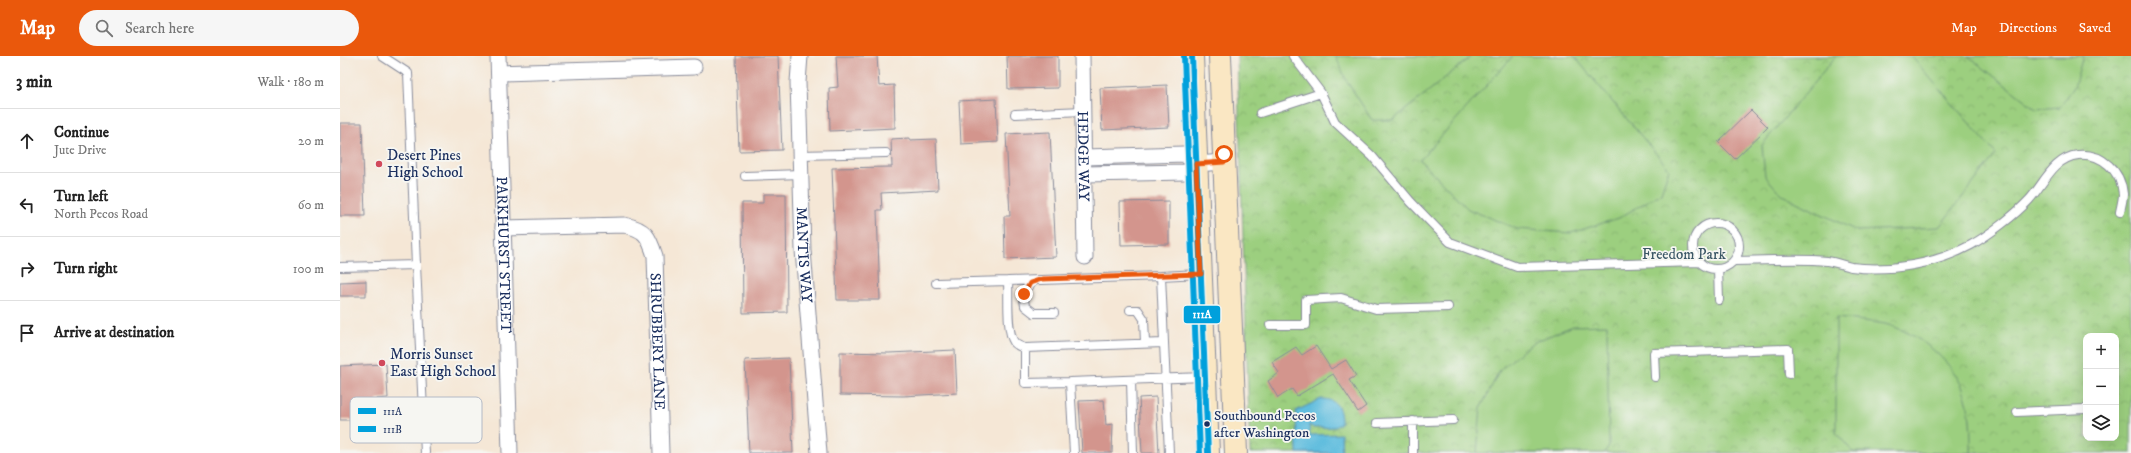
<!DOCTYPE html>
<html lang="en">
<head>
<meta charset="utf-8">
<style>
  :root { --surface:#fff; --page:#f6f6f6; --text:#222; --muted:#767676; --line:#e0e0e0; --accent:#ea580c }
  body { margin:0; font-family:"IM FELL DW Pica",serif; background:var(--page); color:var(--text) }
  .controls { position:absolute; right:12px; bottom:12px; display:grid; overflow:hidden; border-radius:8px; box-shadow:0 4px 16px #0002 }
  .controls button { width:36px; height:36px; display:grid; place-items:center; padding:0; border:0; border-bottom:1px solid var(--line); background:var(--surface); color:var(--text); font:20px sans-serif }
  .stop { position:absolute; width:12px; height:12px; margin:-9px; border:3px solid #ea580c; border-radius:50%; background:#fff }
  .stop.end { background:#ea580c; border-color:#fff; box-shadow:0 1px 4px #0008 }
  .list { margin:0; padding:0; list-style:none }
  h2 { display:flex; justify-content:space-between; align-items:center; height:52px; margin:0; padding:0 16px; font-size:17px }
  h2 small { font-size:13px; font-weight:400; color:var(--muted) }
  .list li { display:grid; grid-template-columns:26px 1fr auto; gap:12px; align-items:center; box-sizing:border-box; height:64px; padding:0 16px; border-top:1px solid var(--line) }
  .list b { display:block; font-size:15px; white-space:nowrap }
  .list p { margin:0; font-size:13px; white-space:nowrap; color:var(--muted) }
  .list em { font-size:13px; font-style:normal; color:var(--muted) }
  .icon { flex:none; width:22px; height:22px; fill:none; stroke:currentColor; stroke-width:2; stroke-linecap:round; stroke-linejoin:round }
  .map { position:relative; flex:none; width:1791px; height:397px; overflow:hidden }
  header { display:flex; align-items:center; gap:24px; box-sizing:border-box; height:56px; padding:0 20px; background:var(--accent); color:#fff }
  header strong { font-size:19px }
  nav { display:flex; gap:22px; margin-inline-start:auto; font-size:14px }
  .search { width:280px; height:36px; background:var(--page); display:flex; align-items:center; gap:10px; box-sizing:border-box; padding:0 14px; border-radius:22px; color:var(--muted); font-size:15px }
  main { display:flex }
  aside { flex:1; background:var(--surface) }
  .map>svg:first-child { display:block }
</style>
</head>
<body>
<header>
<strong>Map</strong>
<div class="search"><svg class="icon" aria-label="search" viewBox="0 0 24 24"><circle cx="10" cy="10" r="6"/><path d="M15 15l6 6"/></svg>Search here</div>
<nav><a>Map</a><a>Directions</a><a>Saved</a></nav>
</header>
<main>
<aside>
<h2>3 min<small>Walk · 180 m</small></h2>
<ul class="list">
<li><svg class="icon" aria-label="ahead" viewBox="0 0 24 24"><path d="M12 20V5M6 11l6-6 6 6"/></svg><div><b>Continue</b><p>Jute Drive</p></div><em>20 m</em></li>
<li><svg class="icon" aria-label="left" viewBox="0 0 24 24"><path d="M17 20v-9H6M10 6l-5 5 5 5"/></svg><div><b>Turn left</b><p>North Pecos Road</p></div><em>60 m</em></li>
<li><svg class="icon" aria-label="right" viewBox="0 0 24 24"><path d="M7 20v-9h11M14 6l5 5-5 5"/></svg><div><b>Turn right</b></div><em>100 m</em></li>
<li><svg class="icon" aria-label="arrive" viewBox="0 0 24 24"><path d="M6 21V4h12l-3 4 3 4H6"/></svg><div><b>Arrive at destination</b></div></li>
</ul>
</aside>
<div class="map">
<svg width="1791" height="397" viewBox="0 0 1791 397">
  <defs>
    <pattern id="park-crowns" width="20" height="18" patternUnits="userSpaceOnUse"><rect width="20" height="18" fill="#9ccf7f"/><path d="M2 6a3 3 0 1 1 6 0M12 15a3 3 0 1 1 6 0" fill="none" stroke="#86b270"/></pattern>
  </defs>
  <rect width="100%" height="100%" fill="#f6f6f2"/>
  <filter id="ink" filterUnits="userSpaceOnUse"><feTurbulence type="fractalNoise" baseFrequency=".025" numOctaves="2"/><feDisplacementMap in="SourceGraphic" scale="8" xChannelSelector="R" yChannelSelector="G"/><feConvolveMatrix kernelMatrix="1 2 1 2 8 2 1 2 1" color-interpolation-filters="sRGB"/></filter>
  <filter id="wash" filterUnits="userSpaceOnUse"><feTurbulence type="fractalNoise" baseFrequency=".012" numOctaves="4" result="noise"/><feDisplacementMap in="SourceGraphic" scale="16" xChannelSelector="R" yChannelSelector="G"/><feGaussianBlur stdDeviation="0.9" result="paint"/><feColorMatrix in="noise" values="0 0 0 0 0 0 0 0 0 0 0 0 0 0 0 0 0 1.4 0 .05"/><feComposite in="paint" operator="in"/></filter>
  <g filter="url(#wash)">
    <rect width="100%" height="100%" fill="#f5e7d6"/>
    <!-- park -->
    <path fill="url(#park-crowns)" stroke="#5c7f6e" fill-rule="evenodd" d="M897 0H1791V397H910ZM1746 280H1776V382H1746Z"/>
    <!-- pitch -->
    <path fill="#9ccf7f" stroke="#5c7f6e" d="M996 0H1132L1053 64H1032L1006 24Z
      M1173 0H1234L1329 113 1321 137 1279 162 1231 177 1177 173 1128 153 1080 104Z
      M1496 0H1571L1656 98 1599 171 1517 175 1442 139 1425 120 1422 89Z
      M1628 0H1743L1734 31 1720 51 1696 53Z
      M1496 262C1512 264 1529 265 1545 268 1576 276 1611 303 1623 333 1631 354 1631 376 1631 397L1513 396 1496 377Z
      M1267 269 1269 390 1264 397H1137L1141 351 1160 314 1192 287 1233 270Z"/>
    <!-- water -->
    <path fill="#60bdde" stroke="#3e769e" d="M981 343C997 343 1001 352 1001 367L995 371 974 372 969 369 970 379 1001 378 1002 397H957L956 355Z"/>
    <g id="blocks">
      <!-- building -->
      <path fill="#d3958d" d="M396 0H438L442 94 399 95Z
        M496 0H537L539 30 554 29 555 72 490 75 489 32 498 31Z
        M667 0H718V32L668 33Z
        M827 29 829 71 762 74 760 32Z
        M656 43 658 86 621 88 619 45Z
        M1411 54 1428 71 1395 103 1378 86Z
        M0 67H22L25 160H0Z
        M710 76 716 201 665 203 664 160H670L666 78Z
        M569 82V84L596 83 598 134 541 137 542 154H537L540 244H497L492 112 552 111 551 83Z
        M423 138H446L447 256 403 257 402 147H423Z
        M829 145V188L781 189 780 146Z
        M26 225V240H0V226Z
        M976 290 991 313 1006 304 1016 320 1009 324 1026 350 1018 356 993 318 957 340 952 333 938 342 928 325 939 317 932 306 956 291 962 299Z
        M615 294 617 337 563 340 500 339V296L549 297Z
        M449 302 453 397H409L405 304Z
        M46 308 48 342 37 343 38 363H27V369L13 370V364H0V310Z
        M816 341 819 397H802L799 342Z
        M764 344 766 369 773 368 772 397H742L739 345Z"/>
    </g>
  </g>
  <g filter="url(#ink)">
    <use href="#blocks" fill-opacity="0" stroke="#888b9a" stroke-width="1"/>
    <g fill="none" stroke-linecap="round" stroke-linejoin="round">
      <!-- service casing -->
      <g stroke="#888b9a" stroke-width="10">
        <path id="service" d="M953 0 981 37 995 66 1032 100 1071 146 1110 186 1177 211 1359 206
          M920 57 981 37
          M675 58 743 55
          M460 99 546 97
          M405 120 461 118
          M1353 190a23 23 0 1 1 46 0a23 23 0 1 1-46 0Z
          M1394 205C1424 205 1457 202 1487 205 1495 206 1503 209 1511 211 1551 216 1596 208 1631 189 1649 179 1675 159 1689 144 1704 128 1713 102 1738 99 1762 97 1781 115 1783 138 1783 144 1781 150 1780 156
          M76 209 85 397
          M0 211 76 209 68 17 42 0
          M1378 213 1379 244
          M668 225 821 220
          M695 225C684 230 683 240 685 250L694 257H714
          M596 227 668 225C669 240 666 274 674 286 677 290 681 291 685 292
          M790 254H798L804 263 805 287
          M930 269H966V244L1001 242 1036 253 1108 251
          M1315 321 1314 297 1448 293 1449 318
          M791 324 793 397
          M730 326 685 327V292L823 287
          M1677 356 1746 353
          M1073 365V397
          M1037 367 1113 364
          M734 397 730 326 864 321
          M829 397 821 220 859 218"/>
      </g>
      <!-- minor casing -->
      <g stroke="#888b9a" stroke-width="17">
        <g id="minor">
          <path id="s1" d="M158 0 170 397"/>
          <path id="s2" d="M460 0 458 26 463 194 479 397"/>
          <path id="s3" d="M742 0 745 201"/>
          <path d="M159 17 354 11"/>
          <path d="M745 101 844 98 856 108"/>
          <path d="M745 118 846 116 856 108 884 106"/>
          <path id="s4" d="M163 172 284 169C306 173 309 181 315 200L321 397"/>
        </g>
      </g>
      <!-- secondary casing -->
      <g stroke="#888b9a" stroke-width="24">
        <path id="secondary" d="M852 0 868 397
          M880 0 896 397"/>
      </g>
      <!-- service -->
      <use href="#service" stroke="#fff" stroke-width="8"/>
      <!-- minor -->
      <use href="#minor" stroke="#fff" stroke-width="15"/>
      <!-- secondary -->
      <use href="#secondary" stroke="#fae7c3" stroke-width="22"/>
      <!-- bus-1 casing -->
      <g stroke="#f6f6f2" stroke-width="9">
        <path id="bus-1" d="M852 0 868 397"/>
      </g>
      <!-- bus-2 casing -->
      <g stroke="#f6f6f2" stroke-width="9">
        <path id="bus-2" d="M844 0 860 397"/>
      </g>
      <!-- bus-1 -->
      <use href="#bus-1" stroke="#00a0dc" stroke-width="6"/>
      <!-- bus-2 -->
      <use href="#bus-2" stroke="#00a0dc" stroke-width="6"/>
    </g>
  </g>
  <g fill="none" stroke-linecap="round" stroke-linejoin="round" filter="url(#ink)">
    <!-- route -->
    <path stroke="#ea580c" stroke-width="5" d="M684 238 690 227 702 223 861 218 856 108 884 106V98"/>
  </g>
  <!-- markers -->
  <g fill="#d1495b" stroke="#f6f6f2" stroke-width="1.5">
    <circle cx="39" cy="108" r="4"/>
    <circle cx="42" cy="307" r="4"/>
  </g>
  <circle fill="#1b2f5e" stroke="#f6f6f2" stroke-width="1.5" cx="867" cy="368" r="3.5"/>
  <g text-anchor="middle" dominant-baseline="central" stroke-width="3.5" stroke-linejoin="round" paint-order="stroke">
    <!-- bus labels -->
    <g font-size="14" fill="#1b2f5e" stroke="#f6f6f2" text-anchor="start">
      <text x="874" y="360">Southbound Pecos<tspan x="874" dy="17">after Washington</tspan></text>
    </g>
    <!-- poi labels -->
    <g font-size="15" fill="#1b2f5e" stroke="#f6f6f2" text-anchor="start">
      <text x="47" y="99">Desert Pines<tspan x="47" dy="17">High School</tspan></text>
      <text x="50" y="298">Morris Sunset<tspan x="50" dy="17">East High School</tspan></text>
    </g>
    <!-- street labels -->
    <g font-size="15" fill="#1b2f5e" stroke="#f6f6f2">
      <text stroke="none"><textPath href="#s3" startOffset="100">HEDGE WAY</textPath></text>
      <text stroke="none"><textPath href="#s1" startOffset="199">PARKHURST STREET</textPath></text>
      <text stroke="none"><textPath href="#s2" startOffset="199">MANTIS WAY</textPath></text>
      <text stroke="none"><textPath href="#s4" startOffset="254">SHRUBBERY LANE</textPath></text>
    </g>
    <!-- park labels -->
    <g font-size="15" fill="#3b5766" stroke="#f6f6f2">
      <text x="1344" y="198">Freedom Park</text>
    </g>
  </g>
  <!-- legend -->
  <rect x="10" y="341" width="132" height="46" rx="6" fill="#f6f6f2" stroke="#b4bac6" stroke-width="1"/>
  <rect x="18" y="352" width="18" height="6" fill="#00a0dc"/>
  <rect x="18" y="370" width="18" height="6" fill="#00a0dc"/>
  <g font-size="11" fill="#1b2f5e">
    <text x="43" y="359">111A</text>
    <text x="43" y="377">111B</text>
  </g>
  <rect stroke="#f6f6f2" stroke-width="1.5" x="843" y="249" width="38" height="19" rx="4" fill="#00a0dc"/>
  <g font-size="11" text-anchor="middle" font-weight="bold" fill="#fff">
    <text x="862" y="262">111A</text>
  </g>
</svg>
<div class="controls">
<button>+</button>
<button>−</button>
<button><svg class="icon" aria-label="layers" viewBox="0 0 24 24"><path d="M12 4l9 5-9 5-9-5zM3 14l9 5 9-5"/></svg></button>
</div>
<div class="stop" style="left:884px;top:98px"></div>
<div class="stop end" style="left:684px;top:238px"></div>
</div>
</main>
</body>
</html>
